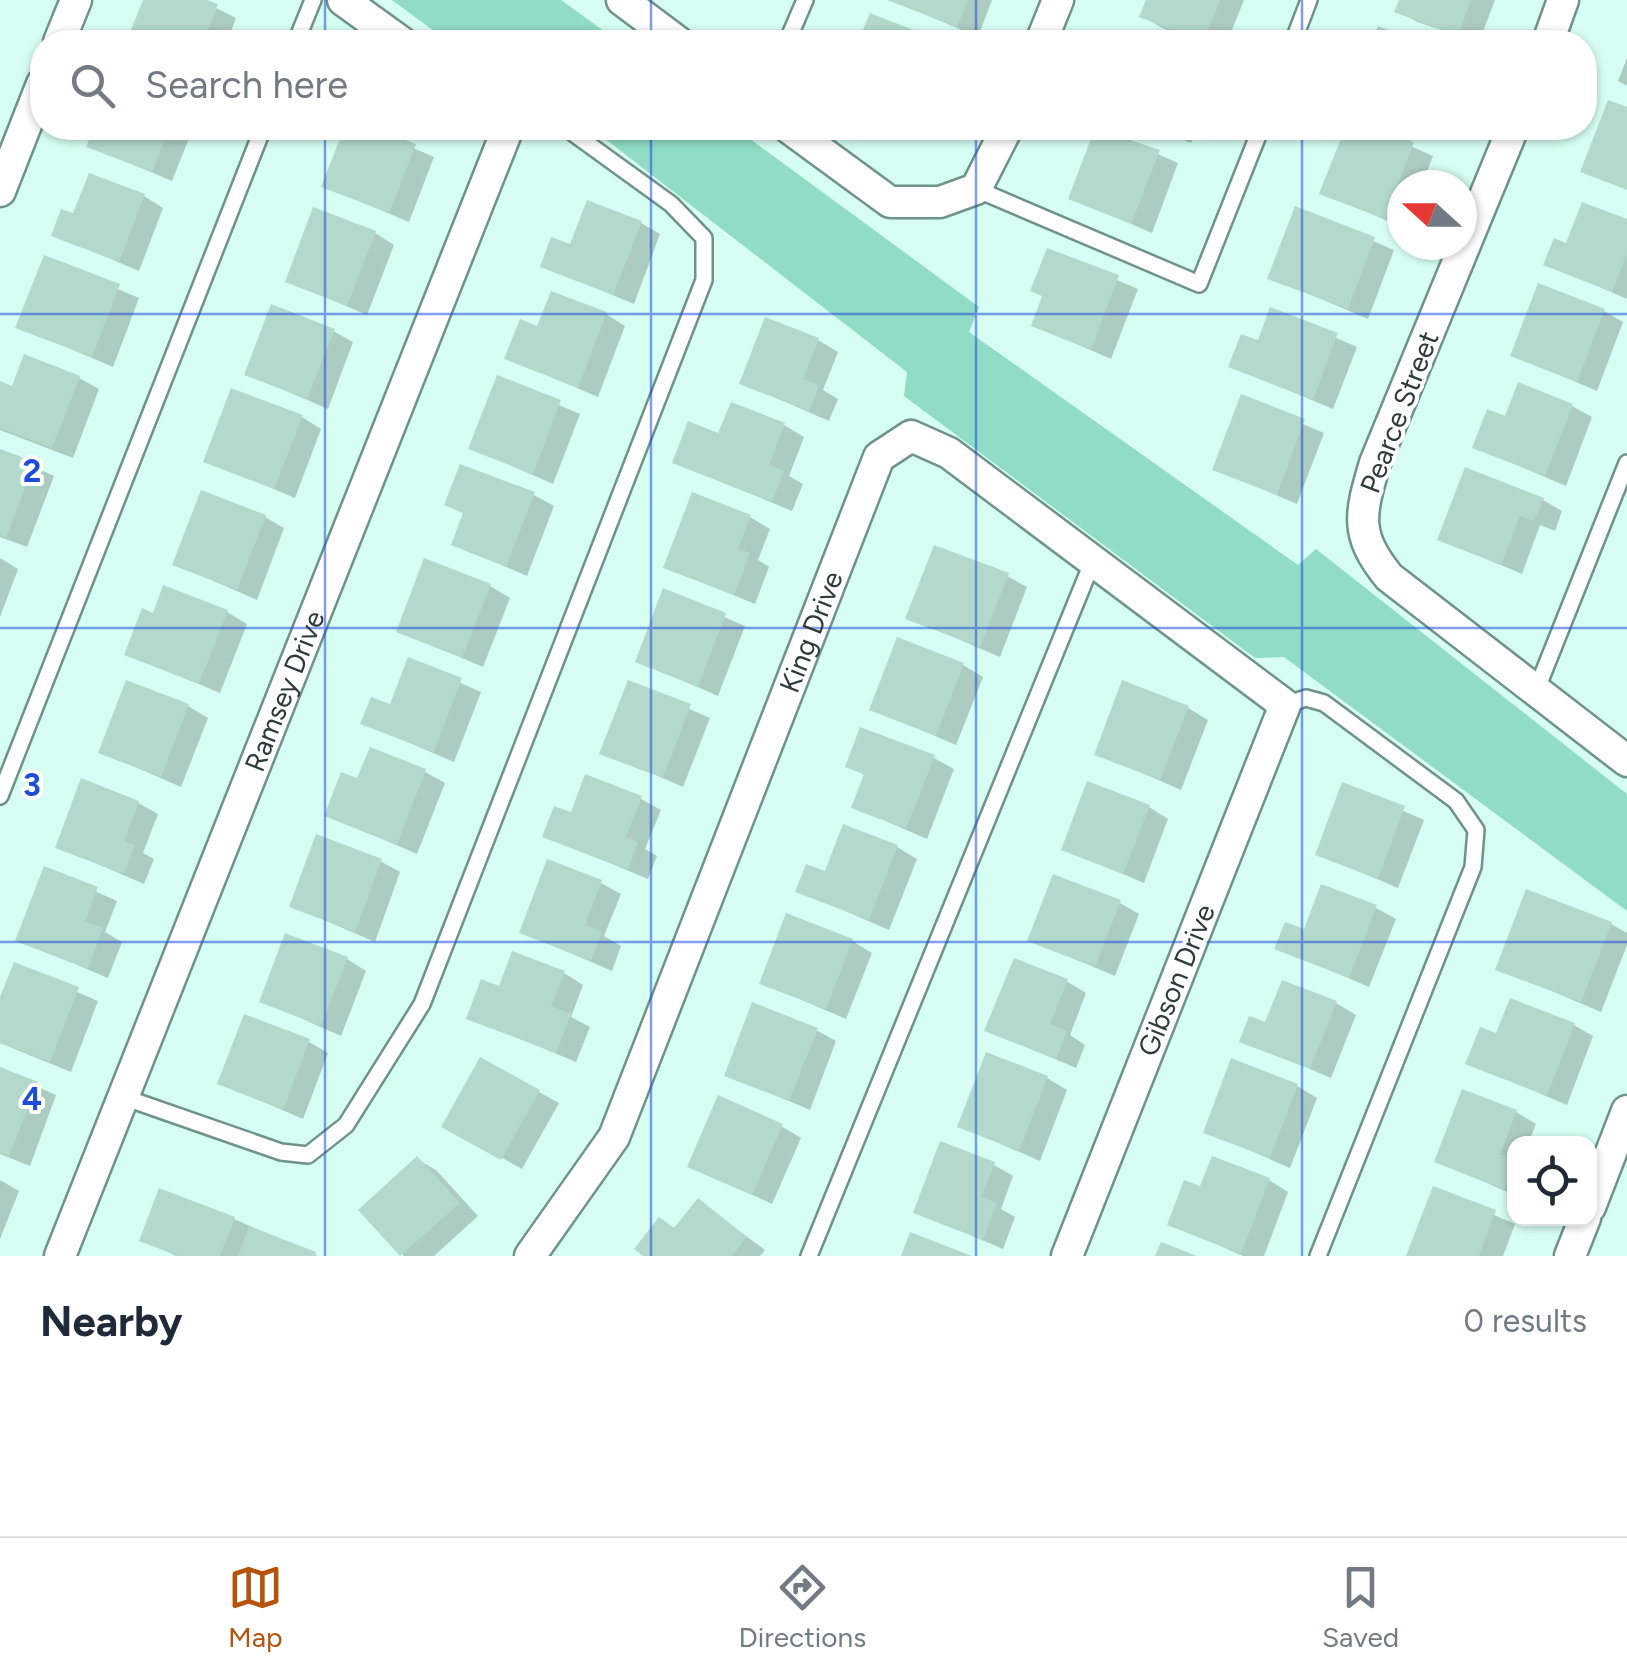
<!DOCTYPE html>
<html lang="en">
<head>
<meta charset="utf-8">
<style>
  :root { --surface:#fff; --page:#f6f6f7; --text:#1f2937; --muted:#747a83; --line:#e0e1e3; --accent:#b45309 }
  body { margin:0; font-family:Figtree,sans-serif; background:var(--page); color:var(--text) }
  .controls { position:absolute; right:30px; bottom:30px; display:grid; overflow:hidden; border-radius:20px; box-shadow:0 2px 8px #0004 }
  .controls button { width:90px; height:90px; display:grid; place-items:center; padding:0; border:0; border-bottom:2px solid var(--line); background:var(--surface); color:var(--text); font:50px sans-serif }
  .compass { position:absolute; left:1387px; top:170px; width:90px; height:90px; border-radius:50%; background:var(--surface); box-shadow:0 2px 8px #0004; rotate:291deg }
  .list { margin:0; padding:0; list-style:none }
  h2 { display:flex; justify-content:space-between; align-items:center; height:130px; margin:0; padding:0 40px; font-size:42px }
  h2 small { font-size:32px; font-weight:400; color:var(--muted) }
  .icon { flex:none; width:55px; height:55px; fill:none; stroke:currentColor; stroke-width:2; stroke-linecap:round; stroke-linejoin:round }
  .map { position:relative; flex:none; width:1627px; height:1256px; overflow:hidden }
  .search { position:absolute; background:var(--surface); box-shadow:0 2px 8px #0004; left:30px; right:30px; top:30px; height:110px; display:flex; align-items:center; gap:25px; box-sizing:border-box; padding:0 35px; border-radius:40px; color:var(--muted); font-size:38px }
  .sheet { height:280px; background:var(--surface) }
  nav { display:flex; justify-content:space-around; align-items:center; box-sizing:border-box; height:140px; border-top:2px solid var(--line); background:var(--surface); font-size:28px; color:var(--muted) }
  nav a { display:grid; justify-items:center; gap:5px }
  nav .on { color:var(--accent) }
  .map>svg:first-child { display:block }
</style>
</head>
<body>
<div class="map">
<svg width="1627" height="1256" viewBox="0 0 1627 1256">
  <rect width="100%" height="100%" fill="#d7fef2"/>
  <!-- green -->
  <path fill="#90dcc6" d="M392 0H561L619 42H449Z
    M591 128H735L979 307 969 332 1298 565 1316 549 1627 794V911L1284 657 1255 658 904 396 907 372Z"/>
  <!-- shadow -->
  <path fill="#0003" d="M145 0H200L236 18 227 42H129Z
    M891 0H992L978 37Z
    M1148 0H1244L1227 42H1200L1162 28 1142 16Z
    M1401 0H1495L1479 42 1417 22 1397 10Z
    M1627 58V86L1618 81Z
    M96 128H193L172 181 89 146Z
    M347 128H367L434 157 409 222 324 186Z
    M1098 128 1178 163 1152 233 1071 198Z
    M1151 128H1197L1191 143Z
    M1347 128H1370L1433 156 1422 185H1402V227L1322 193Z
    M1418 128H1446L1443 137Z
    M144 196 163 208 139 271 54 235 75 217Z
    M1297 209 1394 250 1368 319 1270 277Z
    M1627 222V299L1547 264 1567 246Z
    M641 223 660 234 634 304 543 266 572 247Z
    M375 233 394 245 367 315 288 281Z
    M1048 251 1138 289 1111 359 1034 325 1045 297Z
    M45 258 139 298 113 367 19 327Z
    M1272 310 1357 347 1333 409 1231 366 1259 343Z
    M1604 311 1623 322 1597 391 1513 355Z
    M606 314 625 326 598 397 507 358 539 329Z
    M333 331 353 342 328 409 247 374Z
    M818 340 838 352 823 390 838 399 829 421 742 383Z
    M79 378 99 389 73 458 0 430V384L14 389Z
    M498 379 580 414 553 484 471 448Z
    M1242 398 1324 433 1297 504 1215 469Z
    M1572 406 1592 417 1566 486 1475 447Z
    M302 417 321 429 295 498 206 460Z
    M784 425 804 437 789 476 803 484 792 511 675 462 719 437Z
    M0 451 54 476 27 547 0 537Z
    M534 495 554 506 527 576 454 544 465 514 447 504Z
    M1543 500 1562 511 1555 531 1540 525 1522 574 1440 539Z
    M265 517 284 528 257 600 175 564Z
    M750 517 770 529 758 560 769 567 755 604 666 567Z
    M0 558 18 569 0 617Z
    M1007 576 1027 587 1000 657 909 618Z
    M490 586 510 598 483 667 399 631Z
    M664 591 745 626 718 696 638 661Z
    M227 612 247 624 220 693 127 654 154 616Z
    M409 660 481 692 454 762 363 723 391 707Z
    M963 665 983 677 956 745 872 709Z
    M629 683 710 718 683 787 603 752Z
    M188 706 208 718 181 787 101 752Z
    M1188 708 1208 720 1181 790 1097 753Z
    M934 758 954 769 927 839 854 807 866 776 848 766Z
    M425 772 445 783 417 854 327 815 359 782Z
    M1344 785 1424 820 1398 888 1318 854Z
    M641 799 661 810 645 849 657 856 648 879 545 836 572 815Z
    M138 803 158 814 143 853 154 859 144 884 58 847Z
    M1149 807 1168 819 1144 883 1064 849Z
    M897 847 917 859 889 930 799 891 827 874Z
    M380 861 400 872 375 942 292 906Z
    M45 869 117 901 105 932 122 942 108 978 18 940Z
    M601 883 621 894 604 936 621 946 612 971 522 932Z
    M1120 903 1139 914 1115 976 1030 940Z
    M1376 908 1396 919 1369 987 1278 948Z
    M1611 924 1627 933V945L1601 1012 1498 968Z
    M852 941 872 953 846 1019 762 983Z
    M347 959 366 971 341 1036 262 1001Z
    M15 965 98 1001 71 1072 0 1043V1004Z
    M564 973 583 985 571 1017 590 1027 576 1062 469 1017 500 989Z
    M1066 981 1086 993 1070 1035 1085 1045 1076 1068 987 1030Z
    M1336 1003 1356 1015 1331 1078 1242 1040 1266 1025Z
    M1574 1025 1593 1036 1567 1105 1468 1063 1498 1037Z
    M816 1030 836 1041 810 1110 727 1074Z
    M309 1042 328 1053 303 1119 220 1083Z
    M481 1060 559 1103 522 1169 445 1126Z
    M0 1070 56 1095 30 1166 0 1154Z
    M1047 1078 1067 1090 1040 1161 960 1126Z
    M1297 1086 1317 1098 1290 1168 1206 1131Z
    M1516 1112 1536 1124 1528 1144H1514V1195L1437 1161Z
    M781 1126 801 1138 772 1204 690 1166Z
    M417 1159 437 1171 478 1216 434 1256H404L361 1211Z
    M994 1165 1013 1176 1001 1209 1015 1217 1003 1249 916 1212Z
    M0 1180 19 1191 0 1239Z
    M1269 1180 1288 1192 1264 1256H1243L1170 1224 1202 1190Z
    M1434 1189 1515 1224 1503 1256H1409Z
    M698 1201 765 1250 760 1256H647L660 1220 676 1229Z
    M234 1219 318 1256H176L142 1239Z"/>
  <!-- building -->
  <path fill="#b3d9cd" d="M143 0H207L218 4 203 42H126Z
    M887 0H968L957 27Z
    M1146 0H1220L1204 42 1139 17Z
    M1399 0H1471L1458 36 1394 12Z
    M870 13 944 42H858Z
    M1378 26 1421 42H1372Z
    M1608 100 1627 107V190L1580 172Z
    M94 128H169L152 172 86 147Z
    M344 128H374L416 144 389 213 321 187Z
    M1095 128 1160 150 1131 224 1068 199Z
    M1345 128H1377L1414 142 1385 219 1319 194Z
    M89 173 145 194 119 262 51 236 61 209 73 213Z
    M587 200 642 221 613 295 540 267 551 237 570 244Z
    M1582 202 1627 219V254L1612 292 1543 265 1554 238 1566 243Z
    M1295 206 1375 237 1348 309 1267 279Z
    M313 207 376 231 347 306 285 282Z
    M1047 248 1119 275 1091 350 1031 326 1042 296 1030 291Z
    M44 255 120 284 92 357 15 328Z
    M1538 283 1605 309 1577 382 1510 356Z
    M551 291 607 312 578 388 504 359 520 319 537 326Z
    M271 304 335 329 307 399 244 375Z
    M1270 307 1338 333 1313 400 1228 367 1241 334 1258 340Z
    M765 317 819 338 803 379 819 385 809 411 739 384Z
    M24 354 80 376 52 448 0 428V381L12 386Z
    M497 375 561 400 533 474 468 449Z
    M1518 382 1573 404 1545 476 1472 448 1487 409 1505 416Z
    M231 388 303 415 274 489 203 462Z
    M1241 394 1305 419 1277 495 1212 470Z
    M731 402 785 423 769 465 784 471 772 502 672 463 688 421 718 433Z
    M0 449 35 462 6 538 0 535Z
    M460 464 535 492 506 567 451 545 463 513 444 505Z
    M1465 467 1544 498 1534 521 1520 516 1501 565 1437 540Z
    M201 490 266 515 237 590 172 565Z
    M692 492 751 515 738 549 750 553 734 595 663 568Z
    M934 545 1009 573 980 647 905 619Z
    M424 558 491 584 462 658 396 632Z
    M163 585 228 610 199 684 124 655 142 608 153 613Z
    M663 588 726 613 698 687 635 662Z
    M897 637 964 663 936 736 869 710Z
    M408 657 462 678 434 752 360 724 371 697 390 704Z
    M126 680 189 704 161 777 98 753Z
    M628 680 691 704 663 778 599 754Z
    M1122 680 1189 706 1160 780 1094 755Z
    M860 727 935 755 906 829 851 808 864 774 845 767Z
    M370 747 426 769 397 845 324 816 341 772 357 778Z
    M585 774 642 796 626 837 638 842 628 870 542 837 554 806 571 812Z
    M81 778 139 801 124 841 135 845 124 874 55 848Z
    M1087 781 1150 805 1123 874 1061 850Z
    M1342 782 1405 806 1378 879 1315 855Z
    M843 824 898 845 869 920 795 892 806 864 825 871Z
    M316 834 382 859 355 932 289 907Z
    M547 859 602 880 585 925 602 932 591 961 519 933Z
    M44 866 98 887 85 921 103 928 88 969 15 941Z
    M1053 874 1121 900 1095 967 1027 941Z
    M1321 884 1377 905 1349 978 1274 949 1285 922 1304 929Z
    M1526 889 1612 922 1581 1002 1495 970Z
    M786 913 853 939 826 1009 759 984Z
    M285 933 348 957 321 1026 259 1002Z
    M512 951 565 971 551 1006 571 1014 556 1053 466 1019 481 979 499 986Z
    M1014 958 1068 979 1050 1024 1067 1031 1056 1059 984 1031Z
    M14 962 79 987 50 1062 0 1043V997Z
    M1282 980 1337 1001 1310 1069 1239 1042 1249 1016 1265 1022Z
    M1510 998 1575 1023 1547 1096 1465 1064 1480 1027 1496 1033Z
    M752 1002 818 1028 789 1101 724 1076Z
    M244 1014 310 1039 283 1110 217 1084Z
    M986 1052 1048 1076 1019 1151 957 1127Z
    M480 1057 540 1090 501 1160 441 1127Z
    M1231 1058 1298 1084 1270 1158 1203 1133Z
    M0 1067 38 1082 9 1156 0 1153Z
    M1462 1089 1517 1110 1500 1154 1514 1160 1505 1190 1434 1162Z
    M718 1095 783 1124 752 1195 687 1167Z
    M940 1141 995 1162 981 1197 997 1203 983 1240 913 1213Z
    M417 1156 460 1203 400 1256 358 1210Z
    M1212 1156 1270 1178 1241 1254 1167 1225 1184 1180 1200 1186Z
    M1433 1186 1496 1210 1479 1256H1406Z
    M159 1188 235 1217 220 1256H179L139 1241Z
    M698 1198 747 1237 732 1256H643L634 1249 659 1217 674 1228Z
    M249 1226 316 1252 315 1256H238Z
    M910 1232 972 1256H901Z
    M1161 1242 1197 1256H1155Z"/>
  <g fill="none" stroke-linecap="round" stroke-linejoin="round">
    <!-- lane casing -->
    <g stroke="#6f9388" stroke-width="20">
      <path id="lane" d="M296 42 313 0
        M787 42 805 0
        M1293 42 1309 0
        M976 189 1199 284 1261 128
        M1536 691 1627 463
        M1285 705 1306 698 1324 703 1456 801 1476 830 1473 867 1318 1256
        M0 796 263 128
        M123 1097 281 1152 308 1155 346 1125 422 1004 704 280V238L671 204 566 128
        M809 1256 1092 563"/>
    </g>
    <!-- street casing -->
    <g stroke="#6f9388" stroke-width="35">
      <g id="street">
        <path d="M343 0 401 42"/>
        <path d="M622 0 678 42"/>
        <path d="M59 42 76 0"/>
        <path d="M1041 42 1058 0"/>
        <path d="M1548 42 1563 0"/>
        <path d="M789 128 890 202H940L976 189 1007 128"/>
        <path d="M1513 128 1375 463C1360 514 1354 534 1389 577L1627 761"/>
        <path d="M0 191 42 84"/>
        <path d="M1590 1207 1627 1111"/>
        <path id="s1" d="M60 1256 508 128"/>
        <path id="s2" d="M530 1256 614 1137 879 457 911 436 949 453 1285 705 1067 1256"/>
        <path d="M1570 1256 1585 1218"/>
      </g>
    </g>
    <!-- lane -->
    <use href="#lane" stroke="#fff" stroke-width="15"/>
    <!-- street -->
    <use href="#street" stroke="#fff" stroke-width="30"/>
  </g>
  <!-- grid -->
  <path fill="none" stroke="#1d4ed8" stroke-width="2.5" stroke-opacity="0.55" d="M325 0V42M651 0V42M976 0V42M1302 0V42M325 128V1256M651 128V1256M976 128V1256M1302 128V1256M0 314H1627M0 628H1627M0 942H1627"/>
  <g text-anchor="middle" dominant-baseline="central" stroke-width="8" stroke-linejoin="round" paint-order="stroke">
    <!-- street labels -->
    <g font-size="28" fill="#2d3c38" stroke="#fff">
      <text transform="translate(1399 412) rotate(-69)">Pearce Street</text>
      <text stroke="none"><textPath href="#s2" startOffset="688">King Drive</textPath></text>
      <text stroke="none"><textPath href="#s1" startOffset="608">Ramsey Drive</textPath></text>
      <text transform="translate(1176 980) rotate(-68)">Gibson Drive</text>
    </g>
  </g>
  <g font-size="32" text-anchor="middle" font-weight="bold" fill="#1d4ed8" stroke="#fff" stroke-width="8" stroke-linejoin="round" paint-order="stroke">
    <text x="32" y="482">2</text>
    <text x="32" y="796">3</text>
    <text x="32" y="1110">4</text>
  </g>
</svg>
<div class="controls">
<button><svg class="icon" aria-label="locate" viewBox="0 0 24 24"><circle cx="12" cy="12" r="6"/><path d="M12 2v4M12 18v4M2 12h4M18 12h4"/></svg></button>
</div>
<svg class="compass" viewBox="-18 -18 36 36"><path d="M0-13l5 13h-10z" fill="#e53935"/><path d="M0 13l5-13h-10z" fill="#747a83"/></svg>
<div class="search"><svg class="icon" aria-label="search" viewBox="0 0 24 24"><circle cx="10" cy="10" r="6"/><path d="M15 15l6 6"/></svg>Search here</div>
</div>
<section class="sheet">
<h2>Nearby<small>0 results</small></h2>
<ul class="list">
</ul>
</section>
<nav>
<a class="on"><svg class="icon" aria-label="map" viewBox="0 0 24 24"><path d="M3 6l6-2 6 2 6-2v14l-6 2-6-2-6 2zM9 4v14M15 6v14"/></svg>Map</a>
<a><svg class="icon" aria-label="directions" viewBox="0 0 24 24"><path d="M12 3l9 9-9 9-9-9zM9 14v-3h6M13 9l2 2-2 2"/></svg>Directions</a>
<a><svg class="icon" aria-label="saved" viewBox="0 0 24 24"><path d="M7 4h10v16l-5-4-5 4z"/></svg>Saved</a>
</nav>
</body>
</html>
